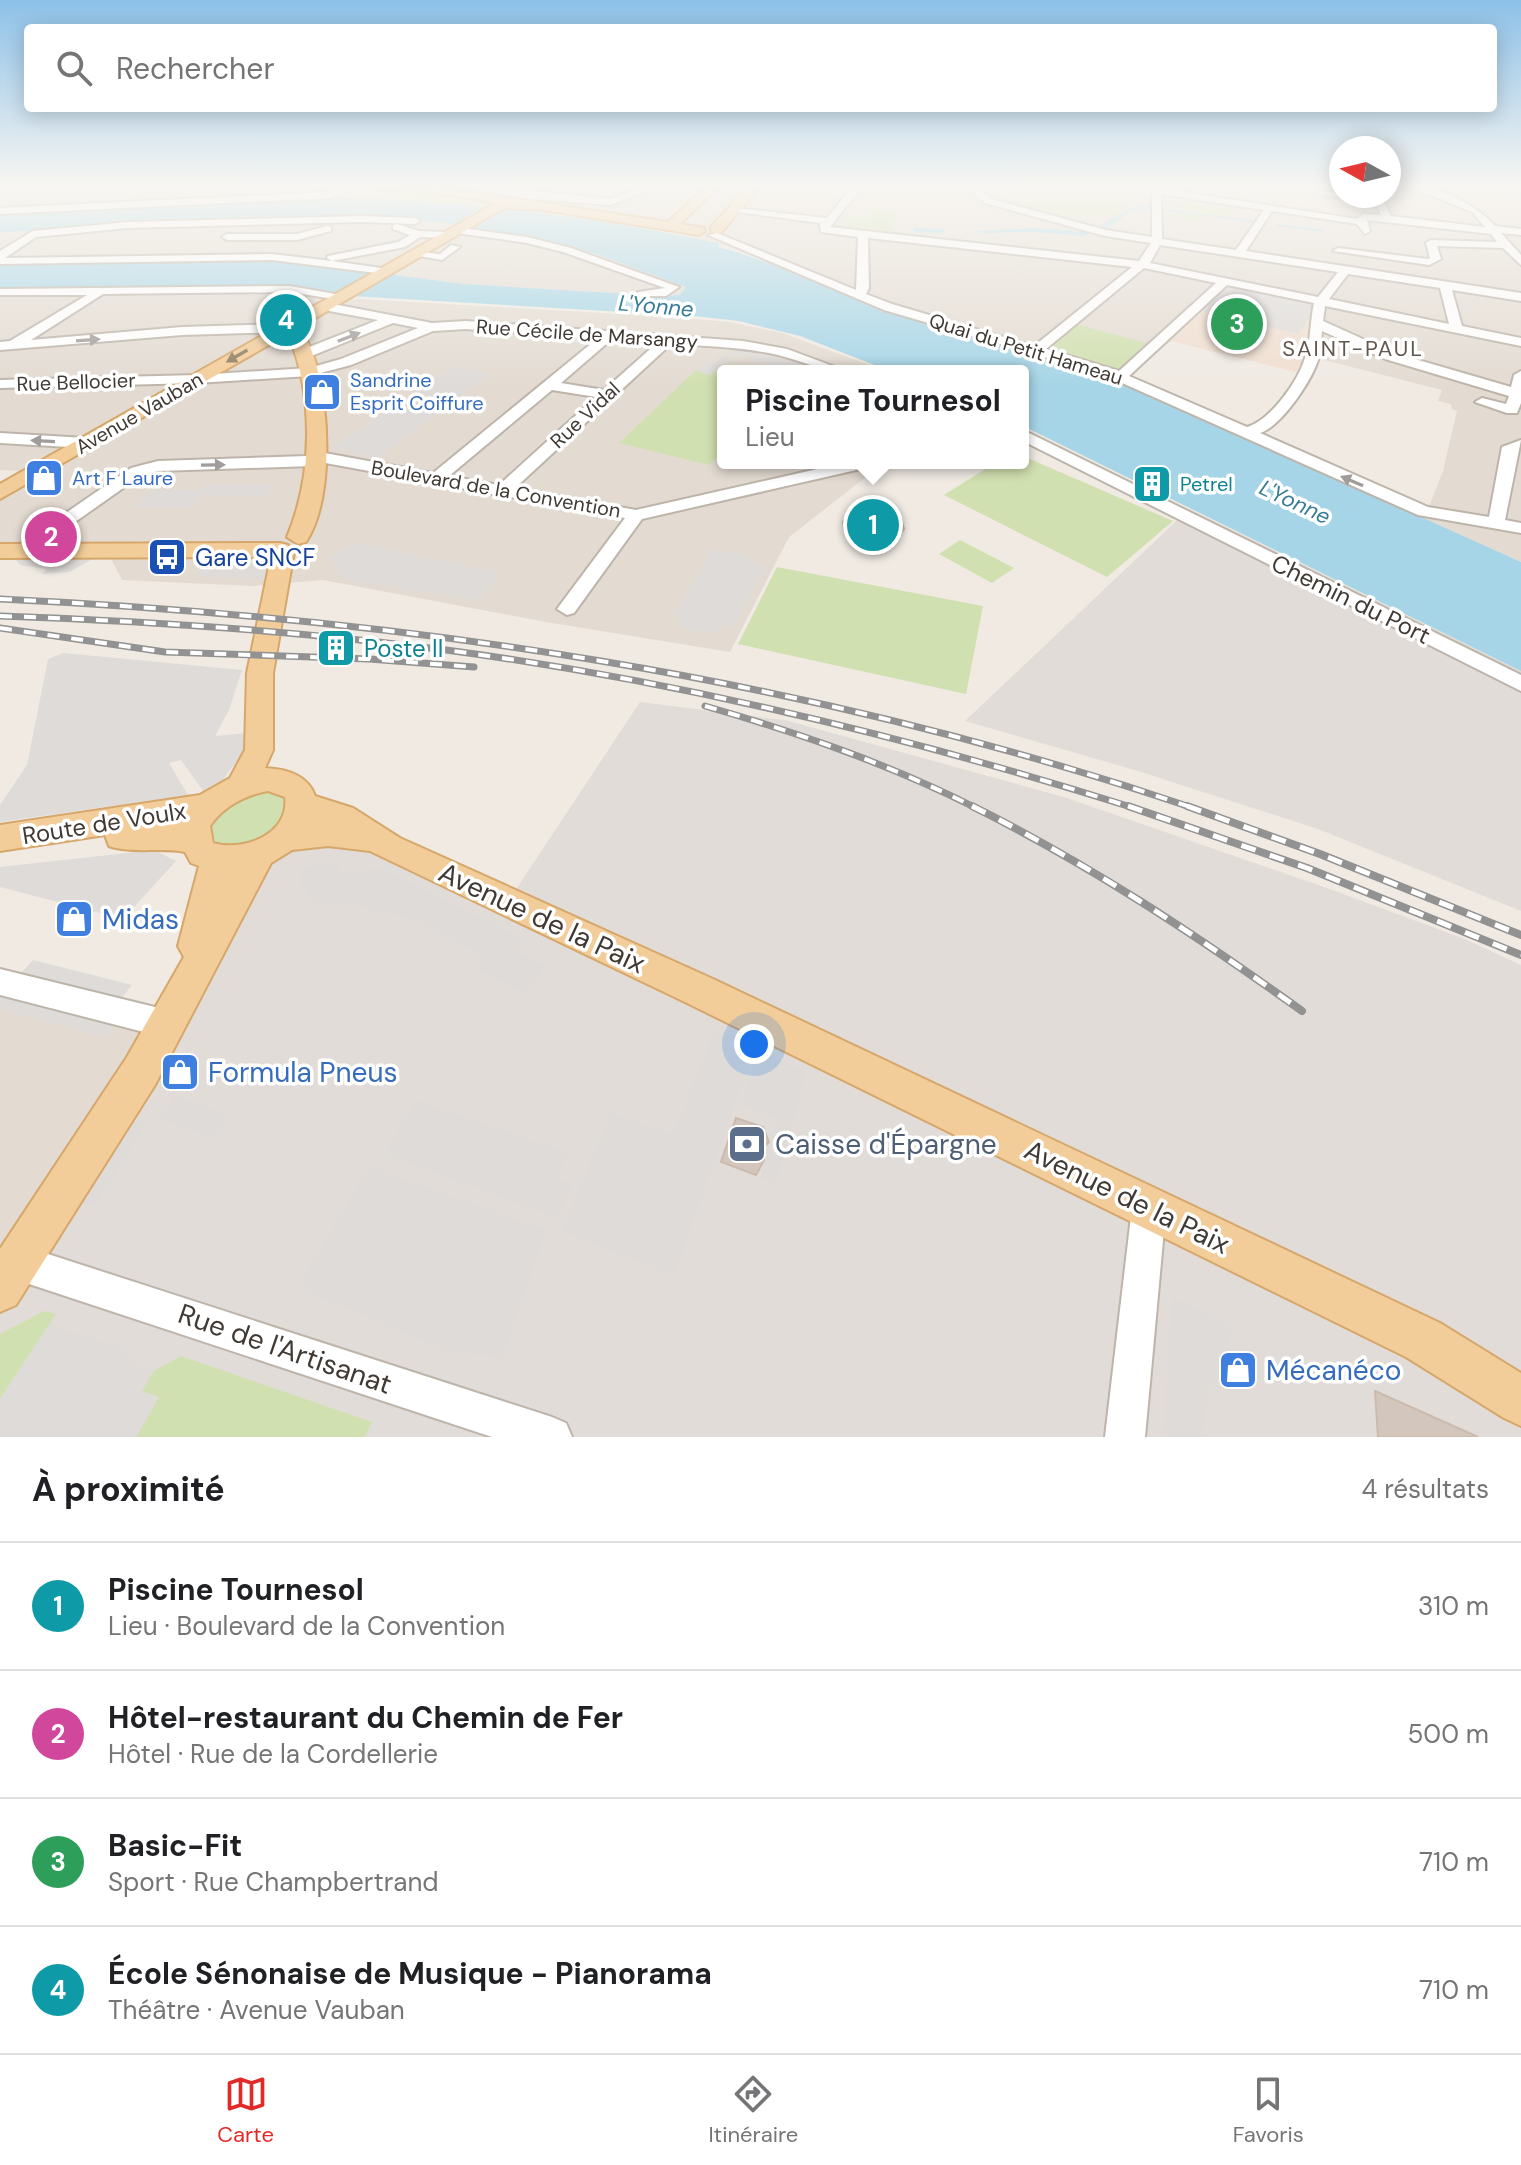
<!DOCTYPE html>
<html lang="fr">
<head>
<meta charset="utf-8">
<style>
  :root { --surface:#fff; --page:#f6f6f6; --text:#202124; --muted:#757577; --line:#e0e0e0; --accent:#e32927 }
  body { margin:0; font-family:"DM Sans",sans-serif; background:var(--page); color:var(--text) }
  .compass { position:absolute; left:1329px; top:136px; width:72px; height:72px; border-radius:50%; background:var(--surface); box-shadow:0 4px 20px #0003; rotate:278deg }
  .you { position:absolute; left:754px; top:1044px; width:28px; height:28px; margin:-20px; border:6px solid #fff; border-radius:50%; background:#1a73e8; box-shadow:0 0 0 12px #1a73e833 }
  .badge { display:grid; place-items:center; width:52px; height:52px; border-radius:50%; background:var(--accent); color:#fff; font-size:26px; font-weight:700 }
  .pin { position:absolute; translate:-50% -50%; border:4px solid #fff; box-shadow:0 2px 8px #0006 }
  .popup { position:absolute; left:717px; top:365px; width:312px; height:104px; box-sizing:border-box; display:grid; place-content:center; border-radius:8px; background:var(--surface); filter:drop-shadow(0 2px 6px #0005); font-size:26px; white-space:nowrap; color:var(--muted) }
  .popup b { font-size:30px; color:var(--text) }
  .popup::after { content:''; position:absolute; left:50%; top:100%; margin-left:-16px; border:16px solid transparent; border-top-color:var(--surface) }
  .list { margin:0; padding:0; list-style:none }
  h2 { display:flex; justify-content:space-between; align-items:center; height:104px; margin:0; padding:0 32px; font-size:34px }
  h2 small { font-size:26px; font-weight:400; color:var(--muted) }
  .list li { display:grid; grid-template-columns:52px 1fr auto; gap:24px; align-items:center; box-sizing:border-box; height:128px; padding:0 32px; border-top:2px solid var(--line) }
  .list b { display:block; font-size:30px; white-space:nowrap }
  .list p { margin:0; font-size:26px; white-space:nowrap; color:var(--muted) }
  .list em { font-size:26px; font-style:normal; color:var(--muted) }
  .icon { flex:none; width:44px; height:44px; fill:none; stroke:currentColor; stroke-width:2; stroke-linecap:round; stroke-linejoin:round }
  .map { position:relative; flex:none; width:1521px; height:1437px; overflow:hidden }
  .search { position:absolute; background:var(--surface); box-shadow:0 4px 20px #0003; left:24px; right:24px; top:24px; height:88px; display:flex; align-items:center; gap:20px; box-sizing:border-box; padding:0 28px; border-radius:8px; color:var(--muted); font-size:30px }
  .sheet { height:616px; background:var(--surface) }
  nav { display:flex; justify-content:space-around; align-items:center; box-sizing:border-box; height:112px; border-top:2px solid var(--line); background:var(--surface); font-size:22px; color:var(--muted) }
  nav a { display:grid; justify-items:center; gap:4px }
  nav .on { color:var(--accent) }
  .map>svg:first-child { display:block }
</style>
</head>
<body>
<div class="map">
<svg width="1521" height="1437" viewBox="0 0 1521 1437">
  <rect width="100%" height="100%" fill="#f0eae3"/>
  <!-- residential -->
  <path fill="#e3dbd2" d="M0 187H1341V196H1389V187H1521V562L1420 517 1430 504 1443 471 1457 411 1452 409 1451 404 1438 401 1442 390 1308 356 1313 303 1221 282 1171 341 1121 382 869 303 747 254 674 232 523 212 513 210 510 206 512 205 368 187 0 211Z
    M337 217 439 222 539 239 628 264 686 287 680 295 663 296 464 284 309 264 255 260 0 264V233L199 218Z
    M297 291 345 298 669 317 730 322 782 333 886 371H723V463H884L789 537 730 652 546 622 323 580 252 586 122 580 106 549 0 546V482L18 471 0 470V294Z
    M0 998 148 1033 0 1275Z"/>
  <!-- commercial -->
  <path fill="#f0ded0" d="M1221 282 1315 303 1309 318 1308 356 1296 372 1171 341Z"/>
  <!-- industrial -->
  <path fill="#e2dcd8" d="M1189 509 1521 671V911L1318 829 1138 771 965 721Z
    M640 702 785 720 1064 797 1330 889 1462 938 1521 965V1437H0V1276L261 861 329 837 509 900Z"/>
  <!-- green -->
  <path fill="#d1e0b0" d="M200 187H345L336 193 182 200 178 198Z
    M368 187 423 190 496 201 488 207 326 197Z
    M1049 187H1079L1082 195 1123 196 1127 210 1119 215 1054 216 1001 204H1029L1019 194 1063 195Z
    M1162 198 1226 208H1235L1230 219 1201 215V220L1176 218 1162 212H1180L1182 207 1162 204Z
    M876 210 900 212 888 232 828 230 827 225 846 223V219L839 216 867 217Z
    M1077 325 1151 344 1122 371 1047 349Z
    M696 370 710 375 715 371 723 374V453L709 465 619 443Z
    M1023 456 1173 521 1107 577 944 495 995 463H1023Z
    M960 540 1014 568 992 583 939 554Z
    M777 567 983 606 966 694 738 644Z
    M259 790 280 792 286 798C301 834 242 857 216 842 199 814 236 795 259 790Z
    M44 1311 56 1314 0 1399V1334Z
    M181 1356 372 1422 365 1437H136L159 1397 141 1391 154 1371Z"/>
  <!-- parking -->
  <path fill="#dedbd8" d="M1225 285 1313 303 1309 318 1298 334 1202 311Z
    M736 349 801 364 803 369 808 370 781 371 784 368 736 354 710 375 697 371 707 363 715 364Z
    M453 367 491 373 377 458 332 448Z
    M206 484H274L264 497 203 495 191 508 134 507 153 490 199 491Z
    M360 544 500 573 479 600 340 579 342 572 329 558 348 546Z
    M712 549 748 556 755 563 766 565 733 628 721 626 713 634 681 628 677 625 681 617 675 615Z
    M13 556 76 559 81 556H98L69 572 42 574 47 569 20 565Z
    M212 559 268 560 270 562 266 580 196 576Z
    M63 653 242 670 229 710 215 736 247 733 245 750 222 781 203 791 181 760 169 763 188 795 0 822V805L27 765 48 659Z
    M154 850 176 861 123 919 0 887V867Z
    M339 862 338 875 380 868 523 938 518 952 545 966 526 993 478 970 487 957 415 919 341 902H313L299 880 302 868Z
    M33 960 132 985 112 1010 124 1014 106 1038 0 1009V982L11 984Z
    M715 1029 756 1044 674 1275 562 1231 611 1113 674 1134Z
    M759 1049 806 1073 775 1184 760 1178 778 1119 740 1105Z
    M175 1096 230 1116 214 1138 158 1118Z
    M416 1100 568 1153 557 1178 573 1184 558 1218 385 1154Z
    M132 1120 147 1122 95 1206 79 1203Z
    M370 1167 546 1230 502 1358 449 1351 312 1294 303 1279Z
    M1172 1297 1231 1327 1225 1384 1210 1378 1203 1432 1211 1437H1163Z
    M49 1325 126 1349 133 1364 154 1371 142 1391 159 1397 136 1437H0V1399Z"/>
  <!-- water -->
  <path fill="#a5d5e7" d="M316 197C451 200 588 215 718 243L719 247C771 261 819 285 869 303 952 332 1039 350 1121 382L1521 562V671L1023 426V371H890L800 336 739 321 694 316 351 296 289 287 0 288V264L11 263 255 260 309 264 464 284 663 296 680 295 686 287 596 254 539 239 439 222 337 217 199 218 0 233V215Z"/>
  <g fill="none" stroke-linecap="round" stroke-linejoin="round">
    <!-- stream -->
    <path stroke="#a5d5e7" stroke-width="2" d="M1168 210 1256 222
      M1278 225 1322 231"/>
    <!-- canal -->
    <path fill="#a5d5e7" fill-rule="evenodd" d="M1194 187H1202L1186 195 1181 194Z
      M1507 187H1514L1521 193V199Z
      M1166 200 1171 201 1165 207H1161Z
      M1150 205 1152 208 1131 212 1102 231 1084 236 1036 232 981 233 977 231 1036 228 1084 232 1095 229 1127 209Z
      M1062 216 1087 222 1088 224 1084 226 1059 220Z
      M912 228 941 229 945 231 941 233 915 232Z"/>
  </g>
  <!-- building -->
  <path fill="#d3c7bd" stroke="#cabbae" stroke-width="2" d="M874 508 892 513 901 519 904 529 898 537 886 542 869 543 854 539 845 532 843 522 847 515 858 510Z
    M736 1118 763 1127 769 1142 764 1147V1160L756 1175 721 1162Z
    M1375 1391 1478 1437H1378Z"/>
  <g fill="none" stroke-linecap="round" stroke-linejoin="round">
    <!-- minor casing -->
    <g stroke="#bdb4aa" stroke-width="4">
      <path id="minor" d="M347 187H361L330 198 0 214V208L329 192Z
        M645 187H658L611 205 521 198 490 191 495 188 525 190 610 199Z
        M852 187H862L830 227 1139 261 1151 243 1105 236 985 203 968 187H978L991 199 1106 230 1152 237V187L1357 219 1363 214 1381 215 1375 202 1314 194 1319 191 1341 193V196H1381L1391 216 1485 227 1472 212 1411 187C1441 186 1476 205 1495 226L1521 229V235L1501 233 1521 255V265L1503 248 1437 246 1441 259 1429 265 1333 251 1338 248 1428 259 1430 258 1426 243 1431 240 1497 242 1491 234 1367 220 1370 231 1365 234 1357 224 1272 211 1246 251 1521 293V301L1452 290 1462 326 1521 338V346L1325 306 1323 321 1394 353 1511 387 1514 375 1521 371V403L1517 413H1507L1475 402 1482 398 1506 404 1509 396 1385 359 1322 331C1321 339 1321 349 1319 357 1313 379 1282 426 1260 433L1428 507 1489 517 1502 447 1521 440 1505 520 1521 523V533L1418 515 1102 374 884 310 708 235 717 233 856 290 858 237 821 232 820 223 730 211 735 208 827 218ZM1161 194 1264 210 1236 250 1162 239ZM868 238 1132 267 1034 346 892 304 866 294 869 288ZM1160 245 1338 272 1318 297 1150 263ZM1144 268 1216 283 1119 371 1046 349ZM1348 274 1440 288 1449 324 1329 299ZM1227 285 1314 303C1310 321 1311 340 1305 358 1298 381 1271 420 1247 427L1129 376Z
        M362 216 415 218 420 221 415 224 362 222 128 228 36 237 5 258 272 254 332 261 327 258 328 256 398 242 410 235 393 229V225L397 224 419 231 446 232 451 235 446 238 420 237 405 247 332 261 388 269V273L384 274 272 260 0 264V251L33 231 128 222Z
        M327 226 331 227V231L297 240H227L222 237 227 234H297Z
        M454 227 527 237 571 248 679 287 666 296H638V292L665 288 563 252 527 243 450 232 449 230Z
        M451 245 460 247 442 260 408 254 413 251 440 254Z
        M290 286 346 296 340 300 290 292 103 294 31 340 182 327 284 324 290 328 284 332 182 335 0 350V342L10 341 87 295H0V289Z
        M333 304 432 323 466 321 743 341 787 349 846 371C821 371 802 361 778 355 743 347 706 346 671 344L515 488 636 510 844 463H873L865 468 642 519 574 613 567 615 557 609 625 518 320 462 313 466 158 471 143 474 27 556H15L12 552 15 548 131 468 158 461 307 456 314 451 433 473 598 338 466 329 433 331 351 365 309 376 197 383 0 388V380L197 375 309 368 341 359 418 328 393 323 309 357H299V351L378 320 329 311 327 308ZM612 339 657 343 604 390 561 383ZM552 390 596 397 499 485 449 476Z
        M1023 430 1521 675V691L1023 441Z
        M0 433 86 438 94 443 86 448 0 443Z
        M0 969 167 1010 177 1014 182 1024 177 1034 167 1038 0 995Z
        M1149 1191 1161 1196 1166 1208 1145 1437H1105L1132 1208 1137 1196Z
        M17 1244 552 1417 566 1423 572 1437H492L17 1280 5 1274 0 1264 5 1250Z"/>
    </g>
    <!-- major casing -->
    <g stroke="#d6a76b" stroke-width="4">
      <path id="major" d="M371 187 450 189 668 222 706 187H718L680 224 704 228 705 231 699 235 544 210 504 208 305 324 302 329C307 341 313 352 316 364 329 411 334 499 306 542L298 544 287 537C313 475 314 396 288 334L0 499V484L496 203 450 195 377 190Z
        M747 187H759L721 233H711V227Z
        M280 543 288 545 294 552 273 673V750L265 768C286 769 308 775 315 796L353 808 400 838 713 979 1440 1323 1521 1373V1426L1504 1418 1406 1357 687 1003 370 851 328 846 292 850 271 863 155 1085 16 1305 0 1312V1249L127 1057 184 957 178 946 199 866 191 863 185 852C160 847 133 854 109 846L105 835 0 851V825L200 795 230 778 245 750 247 673 271 557 0 558V544ZM268 791 285 797C290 834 244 852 213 843L210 826C223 807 245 795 268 791Z"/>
    </g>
    <!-- minor -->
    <use href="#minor" fill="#fff" fill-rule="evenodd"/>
    <!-- major -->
    <use href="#major" fill="#f3cd99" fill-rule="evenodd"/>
    <!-- rail-far1 casing -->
    <g stroke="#929292" stroke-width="7">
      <path id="rail-far1" d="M0 599C405 618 808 677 1193 808
        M0 616C149 621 298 631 446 650 680 681 909 737 1134 808
        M0 628 165 652 369 659 474 667
        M705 706C799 733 889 764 976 808"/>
    </g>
    <!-- rail casing -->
    <g stroke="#929292" stroke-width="8">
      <path id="rail" d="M972 806C1089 864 1196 935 1302 1011
        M1128 806 1307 868 1521 955
        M1187 806 1320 854 1521 935"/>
    </g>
    <!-- rail-far1 -->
    <use href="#rail-far1" stroke="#fff" stroke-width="4" stroke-dasharray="12" stroke-linecap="butt"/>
    <!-- rail -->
    <use href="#rail" stroke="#fff" stroke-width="5" stroke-dasharray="15" stroke-linecap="butt"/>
  </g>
  <!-- one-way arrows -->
  <defs><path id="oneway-solid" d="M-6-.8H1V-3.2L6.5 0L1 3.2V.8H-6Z" transform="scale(2)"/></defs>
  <g fill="#a09c9a">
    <use href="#oneway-solid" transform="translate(349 337) rotate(-21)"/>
    <use href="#oneway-solid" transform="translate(88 340) rotate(-4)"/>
    <use href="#oneway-solid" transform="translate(43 441) rotate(-177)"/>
    <use href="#oneway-solid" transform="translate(213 465) rotate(-1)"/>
    <use href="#oneway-solid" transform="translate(1352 481) rotate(-157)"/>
  </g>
  <use fill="#917c61" href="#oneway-solid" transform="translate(237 356) rotate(150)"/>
  <!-- sky -->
  <linearGradient id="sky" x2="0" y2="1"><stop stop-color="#8dc1e8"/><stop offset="0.48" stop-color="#f8f6f2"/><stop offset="1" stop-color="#f8f6f2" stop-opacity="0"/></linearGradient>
  <rect width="1521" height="388" fill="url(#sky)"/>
  <!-- icons -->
  <defs>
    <g id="shop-square" transform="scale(2)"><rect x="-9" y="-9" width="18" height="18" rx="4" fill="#3f7fe0" stroke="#fff"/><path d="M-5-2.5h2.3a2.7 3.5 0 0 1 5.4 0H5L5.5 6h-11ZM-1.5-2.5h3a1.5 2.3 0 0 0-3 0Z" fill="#fff"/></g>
    <g id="building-square" transform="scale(2)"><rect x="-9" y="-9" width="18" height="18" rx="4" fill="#0f9aa8" stroke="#fff"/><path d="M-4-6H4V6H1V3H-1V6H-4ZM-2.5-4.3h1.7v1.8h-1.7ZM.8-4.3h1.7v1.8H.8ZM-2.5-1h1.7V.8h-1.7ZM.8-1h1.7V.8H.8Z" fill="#fff"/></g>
    <g id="bus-square" transform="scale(2)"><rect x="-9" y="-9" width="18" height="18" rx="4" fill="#1a4fb4" stroke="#fff"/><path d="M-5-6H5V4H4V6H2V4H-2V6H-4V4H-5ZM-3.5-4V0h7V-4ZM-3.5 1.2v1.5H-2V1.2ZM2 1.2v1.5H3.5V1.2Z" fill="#fff"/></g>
    <g id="bank-square" transform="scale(2)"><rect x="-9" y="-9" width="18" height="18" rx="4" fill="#5c6f8a" stroke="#fff"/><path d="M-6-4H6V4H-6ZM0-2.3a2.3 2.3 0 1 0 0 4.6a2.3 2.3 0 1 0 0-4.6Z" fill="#fff"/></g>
  </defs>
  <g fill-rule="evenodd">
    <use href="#shop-square" x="322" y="392"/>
    <use href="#shop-square" x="44" y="478"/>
    <use href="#building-square" x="1152" y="484"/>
    <use href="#bus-square" x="167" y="557"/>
    <use href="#building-square" x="336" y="648"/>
    <use href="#shop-square" x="74" y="919"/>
    <use href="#shop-square" x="180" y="1072"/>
    <use href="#bank-square" x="747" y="1144"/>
    <use href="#shop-square" x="1238" y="1370"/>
  </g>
  <g text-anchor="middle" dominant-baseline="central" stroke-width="7" stroke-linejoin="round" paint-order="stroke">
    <!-- far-street labels -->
    <g font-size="20" fill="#413a34" stroke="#fff">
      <text transform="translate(587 334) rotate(4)">Rue Cécile de Marsangy</text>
      <text transform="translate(1026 349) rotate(17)">Quai du Petit Hameau</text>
      <text transform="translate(76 382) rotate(-2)">Rue Bellocier</text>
      <text transform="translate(139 413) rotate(-30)">Avenue Vauban</text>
      <text transform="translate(585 415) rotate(-43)">Rue Vidal</text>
      <text transform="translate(496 489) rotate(10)">Boulevard de la Convention</text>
    </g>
    <!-- far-shop labels -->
    <g font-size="20" fill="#366cbe" stroke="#fff" text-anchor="start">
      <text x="350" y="380">Sandrine<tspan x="350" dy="23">Esprit Coiffure</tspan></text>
      <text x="72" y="478">Art F Laure</text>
    </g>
    <!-- far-culture labels -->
    <g font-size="20" fill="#0d838f" stroke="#fff" text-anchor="start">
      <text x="1180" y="484">Petrel</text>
    </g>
    <!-- far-water labels -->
    <g font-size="22" font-style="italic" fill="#377d9a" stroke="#fff">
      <text transform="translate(656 306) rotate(5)">L'Yonne</text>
      <text transform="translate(1295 502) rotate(25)">L'Yonne</text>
    </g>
    <!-- far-neighbourhood labels -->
    <g font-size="22" letter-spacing="2" fill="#62574d" stroke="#fff">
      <text x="1353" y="348">SAINT-PAUL</text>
    </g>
    <!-- transit labels -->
    <g font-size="24" fill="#164399" stroke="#fff" text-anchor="start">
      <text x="195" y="557">Gare SNCF</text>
    </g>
    <!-- street labels -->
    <g font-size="24" fill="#413a34" stroke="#fff">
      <text transform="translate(1351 599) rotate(26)">Chemin du Port</text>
      <text transform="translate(104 823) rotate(-9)">Route de Voulx</text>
    </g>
    <!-- culture labels -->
    <g font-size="24" fill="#0d838f" stroke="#fff" text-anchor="start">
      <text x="364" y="648">Poste II</text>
    </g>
    <!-- near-street labels -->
    <g font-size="28" fill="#413a34" stroke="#fff">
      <text transform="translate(542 918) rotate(25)">Avenue de la Paix</text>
      <text transform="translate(1127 1197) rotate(26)">Avenue de la Paix</text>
      <text transform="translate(285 1349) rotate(19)">Rue de l'Artisanat</text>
    </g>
    <!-- near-shop labels -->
    <g font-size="28" fill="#366cbe" stroke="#fff" text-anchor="start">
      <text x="102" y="919">Midas</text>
      <text x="208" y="1072">Formula Pneus</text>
      <text x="1266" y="1370">Mécanéco</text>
    </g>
    <!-- near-service labels -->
    <g font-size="28" fill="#4e5e75" stroke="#fff" text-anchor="start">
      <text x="775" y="1144">Caisse d'Épargne</text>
    </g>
  </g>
</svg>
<svg class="compass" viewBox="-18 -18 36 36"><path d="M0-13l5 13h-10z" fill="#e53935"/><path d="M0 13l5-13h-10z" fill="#757577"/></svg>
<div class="you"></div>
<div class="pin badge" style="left:873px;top:525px;background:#0f9aa8">1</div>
<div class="popup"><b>Piscine Tournesol</b>Lieu</div>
<div class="pin badge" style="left:51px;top:537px;background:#d1479c">2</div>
<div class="pin badge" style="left:1237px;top:324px;background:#2e9e5b">3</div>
<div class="pin badge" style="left:286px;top:320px;background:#0f9aa8">4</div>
<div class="search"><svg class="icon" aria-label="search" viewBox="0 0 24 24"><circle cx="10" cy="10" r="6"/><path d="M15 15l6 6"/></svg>Rechercher</div>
</div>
<section class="sheet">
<h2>À proximité<small>4 résultats</small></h2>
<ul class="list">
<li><span class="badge" style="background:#0f9aa8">1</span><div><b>Piscine Tournesol</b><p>Lieu · Boulevard de la Convention</p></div><em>310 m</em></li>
<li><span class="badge" style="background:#d1479c">2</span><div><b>Hôtel-restaurant du Chemin de Fer</b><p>Hôtel · Rue de la Cordellerie</p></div><em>500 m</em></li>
<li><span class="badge" style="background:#2e9e5b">3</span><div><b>Basic-Fit</b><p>Sport · Rue Champbertrand</p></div><em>710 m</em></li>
<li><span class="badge" style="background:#0f9aa8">4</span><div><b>École Sénonaise de Musique - Pianorama</b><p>Théâtre · Avenue Vauban</p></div><em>710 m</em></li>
</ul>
</section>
<nav>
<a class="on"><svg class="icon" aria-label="map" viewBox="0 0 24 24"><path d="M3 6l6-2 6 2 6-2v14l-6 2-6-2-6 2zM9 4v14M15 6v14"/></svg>Carte</a>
<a><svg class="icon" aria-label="directions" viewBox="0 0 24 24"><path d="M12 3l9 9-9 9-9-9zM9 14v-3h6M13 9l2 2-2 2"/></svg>Itinéraire</a>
<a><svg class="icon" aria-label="saved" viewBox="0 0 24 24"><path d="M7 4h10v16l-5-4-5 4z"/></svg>Favoris</a>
</nav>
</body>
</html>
